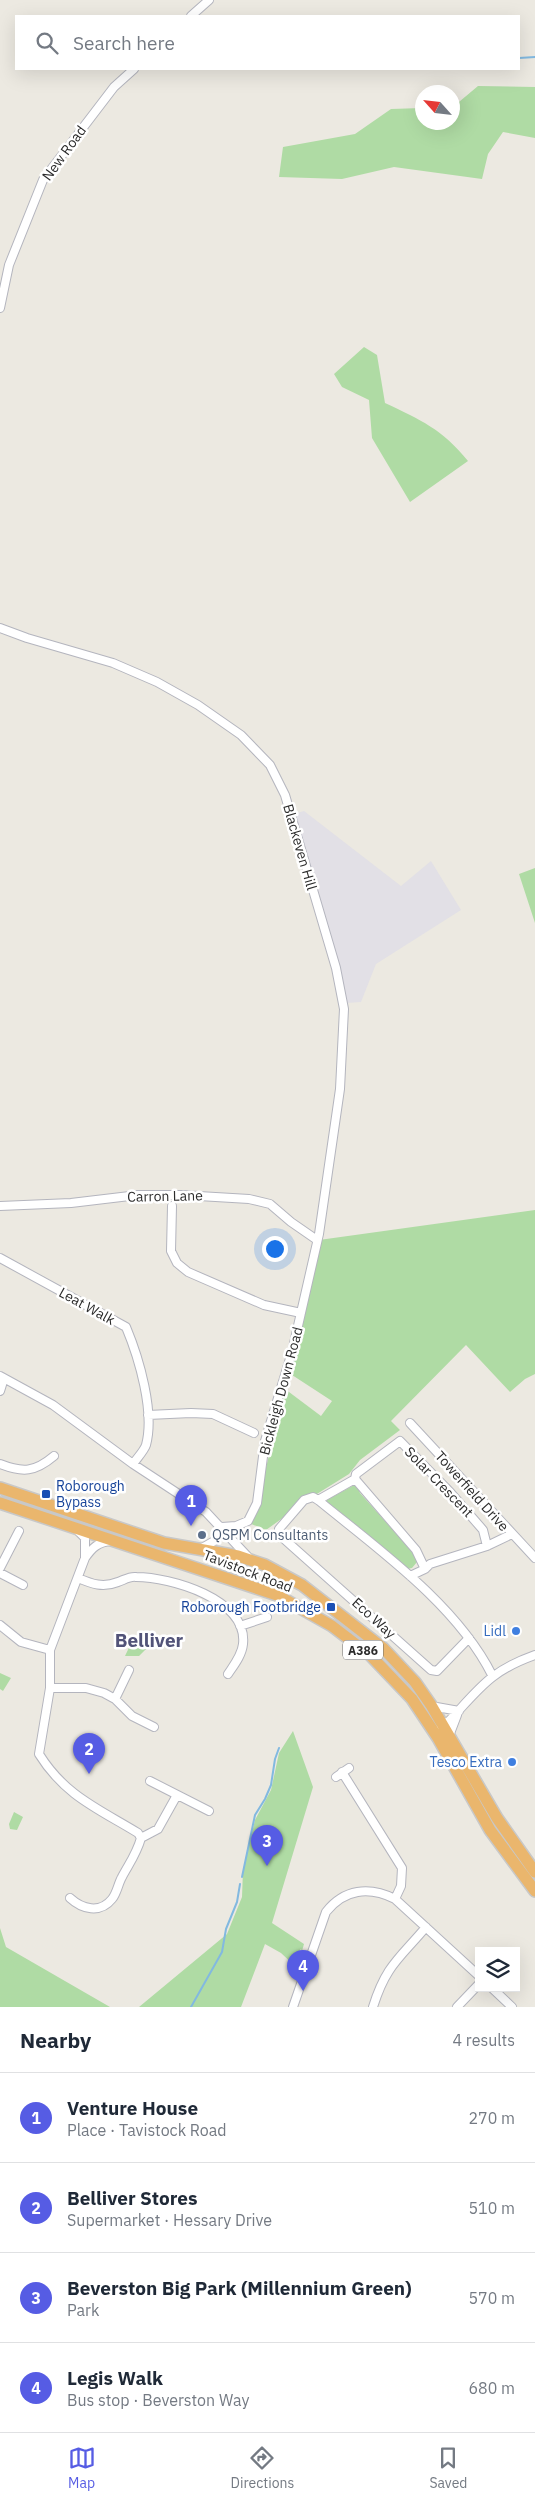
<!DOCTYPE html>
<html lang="en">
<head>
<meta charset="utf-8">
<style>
  :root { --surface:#fff; --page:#f6f6f7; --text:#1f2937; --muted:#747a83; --line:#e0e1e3; --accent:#565ce4 }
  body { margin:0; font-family:"IBM Plex Sans",sans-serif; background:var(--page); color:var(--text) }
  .controls { position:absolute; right:15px; bottom:15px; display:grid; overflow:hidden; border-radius:0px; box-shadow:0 5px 20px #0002 }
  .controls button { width:45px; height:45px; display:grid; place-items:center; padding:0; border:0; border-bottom:1px solid var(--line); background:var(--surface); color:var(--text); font:25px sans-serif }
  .compass { position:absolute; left:415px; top:85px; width:45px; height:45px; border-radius:50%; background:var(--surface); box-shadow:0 5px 20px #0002; rotate:297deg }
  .you { position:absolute; left:274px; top:1248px; width:18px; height:18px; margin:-12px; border:4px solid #fff; border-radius:50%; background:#1a73e8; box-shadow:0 0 0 8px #1a73e833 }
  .badge { display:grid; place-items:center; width:32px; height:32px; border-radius:50%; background:var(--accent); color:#fff; font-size:16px; font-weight:700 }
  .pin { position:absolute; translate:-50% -41px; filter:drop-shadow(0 1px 2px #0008) }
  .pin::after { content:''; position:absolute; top:26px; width:18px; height:15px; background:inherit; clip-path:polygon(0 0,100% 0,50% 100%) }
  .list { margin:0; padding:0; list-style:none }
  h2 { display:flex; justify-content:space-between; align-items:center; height:65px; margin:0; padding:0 20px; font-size:21px }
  h2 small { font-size:16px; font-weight:400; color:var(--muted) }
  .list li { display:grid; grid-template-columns:32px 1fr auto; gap:15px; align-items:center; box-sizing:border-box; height:90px; padding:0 20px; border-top:1px solid var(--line) }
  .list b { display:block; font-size:19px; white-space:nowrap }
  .list p { margin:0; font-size:16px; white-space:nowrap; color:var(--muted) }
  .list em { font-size:16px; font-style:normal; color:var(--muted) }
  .icon { flex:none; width:28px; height:28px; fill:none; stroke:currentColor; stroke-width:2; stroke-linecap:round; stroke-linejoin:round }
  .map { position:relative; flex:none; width:535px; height:2007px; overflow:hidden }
  .search { position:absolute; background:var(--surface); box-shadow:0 5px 20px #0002; left:15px; right:15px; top:15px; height:55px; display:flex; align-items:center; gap:12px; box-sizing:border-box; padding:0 18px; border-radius:0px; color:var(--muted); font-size:19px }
  .sheet { height:425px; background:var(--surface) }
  nav { display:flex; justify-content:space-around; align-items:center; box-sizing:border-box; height:70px; border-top:1px solid var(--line); background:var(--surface); font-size:14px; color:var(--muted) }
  nav a { display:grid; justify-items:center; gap:2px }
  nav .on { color:var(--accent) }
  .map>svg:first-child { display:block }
</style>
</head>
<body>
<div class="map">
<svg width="535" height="2007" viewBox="0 0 535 2007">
  <rect width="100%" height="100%" fill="#ece9e1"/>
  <!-- industrial -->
  <path fill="#e2e0e6" d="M304 811 401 886 431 861 461 910 376 964 361 1002 347 1003 293 814Z"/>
  <!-- green -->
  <path fill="#afdba4" d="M478 86 535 87V138L503 132 488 154 482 179 394 167 342 179 279 177 283 147 355 134 391 109 422 108V122H452L453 107Z
    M364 347 377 355 385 403C421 420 442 429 468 461L410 502 372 438 369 400 342 387 334 374Z
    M535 868V923L519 874Z
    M535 1210V1374L525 1379 510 1392 466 1345 391 1421 400 1430 360 1460 349 1474 312 1497 266 1530 249 1523 255 1513 285 1389 321 1416 332 1401 289 1373 319 1240Z
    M356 1484 360 1493 417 1557V1562L412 1568 407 1569 327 1503V1500Z
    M134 1637 149 1646 139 1656H125Z
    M0 1673 11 1678 3 1691 0 1689Z
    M293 1731 313 1787 272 1923 304 1944 302 1951 301 1949 299 1951 301 1953 297 1968 281 1953 265 1944 241 2007H139L227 1934 242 1897 243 1870 255 1820 271 1790 279 1753Z
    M14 1812 23 1817 17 1830 10 1829 9 1824Z
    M0 1928 6 1947 110 2007H0Z"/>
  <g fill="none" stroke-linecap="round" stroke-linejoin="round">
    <!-- stream -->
    <path stroke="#82b9e0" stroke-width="2" d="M519 58 535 57
      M242 1877 255 1815 265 1799 271 1785 275 1759 279 1748
      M191 2007 222 1952 226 1929 237 1902 240 1884"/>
    <!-- minor casing -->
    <g stroke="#b4b5be" stroke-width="10">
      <path id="minor" d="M191 16 209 0
        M0 308 9 265 43 180 114 87 134 69
        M0 628 27 638 113 663 157 682 198 705 241 735 270 765 285 795 336 968 344 1009 340 1089 319 1234 292 1352 265 1441 257 1503 248 1521 236 1526 222 1527
        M0 1206 71 1203 138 1195H182L249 1199 270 1204 291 1222 317 1240
        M172 1206 171 1251 177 1263 188 1272 264 1305 301 1313
        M0 1258 126 1327C139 1358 155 1412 146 1445 144 1451 137 1458 133 1464
        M0 1376 53 1405 133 1464 206 1512 249 1558
        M0 1391 4 1378
        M148 1415 191 1413 213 1414 254 1433
        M410 1423 535 1558
        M0 1464C23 1473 35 1472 54 1456
        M355 1479 356 1474 400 1441 450 1492 483 1530 487 1546 430 1564 425 1569 410 1576
        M355 1479 416 1550 425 1569
        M318 1500 355 1479
        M487 1546 512 1534
        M202 1548 216 1540 222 1527
        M85 1558C92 1548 98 1542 111 1541
        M0 1568 19 1531
        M0 1573 23 1585
        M78 1578C92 1584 103 1588 118 1582 124 1580 130 1576 136 1577 170 1577 248 1599 243 1644 242 1655 234 1665 228 1674
        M0 1625 21 1642 50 1650
        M240 1626 267 1617
        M469 1638 437 1671 431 1670 293 1547 283 1538 279 1529 304 1500 313 1497 318 1500C378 1549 457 1605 492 1675
        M50 1688H86L104 1693 115 1699 132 1716 154 1727
        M115 1699 129 1670
        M431 1706 459 1711
        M441 1726 449 1721C480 1688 490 1671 535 1655
        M449 1736 457 1715
        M342 1772 402 1868 401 1886 395 1899
        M336 1777 349 1768
        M150 1781 209 1811
        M141 1838 158 1829 177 1795
        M70 1898C82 1909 100 1914 112 1899 117 1893 118 1884 122 1877 129 1864 137 1853 141 1838L138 1833C99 1809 65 1796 39 1754L50 1688V1650L85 1558V1538L77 1530
        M492 1988 512 2007
        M293 2007 326 1912C344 1889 369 1886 395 1899L479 1976
        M373 2007C386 1965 400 1958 426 1927
        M457 2007 479 1984"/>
    </g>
    <!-- highway casing -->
    <g stroke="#c8c8c8" stroke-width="14">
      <path id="highway" d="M0 1488 164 1543 238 1556 265 1565 302 1585 383 1648 415 1682 431 1705 497 1818 535 1872
        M0 1503 277 1595 332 1626 370 1655 412 1699 438 1738 490 1830 535 1891"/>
    </g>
    <!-- minor -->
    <use href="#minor" stroke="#fff" stroke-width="8"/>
    <!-- highway -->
    <use href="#highway" stroke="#eab66d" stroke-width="11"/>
  </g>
  <!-- markers -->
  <g fill="#1a4fb4" stroke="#fff" stroke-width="2">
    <rect x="41" y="1489" width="10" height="10" rx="2.5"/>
    <rect x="326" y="1602" width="10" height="10" rx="2.5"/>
  </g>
  <circle fill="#5c6f8a" stroke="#fff" stroke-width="2" cx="202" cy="1535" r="5"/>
  <g fill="#3f7fe0" stroke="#fff" stroke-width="2">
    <circle cx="516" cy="1631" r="5"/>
    <circle cx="512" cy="1762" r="5"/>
  </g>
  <g text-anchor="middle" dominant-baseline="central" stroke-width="5" stroke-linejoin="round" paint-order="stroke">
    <!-- shield labels -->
    <rect fill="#fff" stroke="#6b6b6b" stroke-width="1" x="343" y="1640.5" width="40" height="19" rx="4"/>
    <g font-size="12" font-weight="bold" fill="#2c2c2c">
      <text x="363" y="1650">A386</text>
    </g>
    <!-- street labels -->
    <g font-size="14" fill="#2c2c2c" stroke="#fff">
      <text transform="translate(64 153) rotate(-54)">New Road</text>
      <text transform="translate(300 847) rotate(74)">Blackeven Hill</text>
      <text transform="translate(165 1196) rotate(-1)">Carron Lane</text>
      <text transform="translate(87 1306) rotate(29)">Leat Walk</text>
      <text transform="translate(281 1391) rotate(-75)">Bickleigh Down Road</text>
      <text transform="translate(439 1482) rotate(46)">Solar Crescent</text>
      <text transform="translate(472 1491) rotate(48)">Towerfield Drive</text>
      <text transform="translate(248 1571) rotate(21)">Tavistock Road</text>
      <text transform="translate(374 1618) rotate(42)">Eco Way</text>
    </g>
    <!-- transit labels -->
    <g font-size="14" fill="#164399" stroke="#fff" text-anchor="start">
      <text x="56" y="1486">Roborough<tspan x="56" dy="16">Bypass</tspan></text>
      <text x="321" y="1607" text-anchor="end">Roborough Footbridge</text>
    </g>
    <!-- service labels -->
    <g font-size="14" fill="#4e5e75" stroke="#fff" text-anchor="start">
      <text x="212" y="1535">QSPM Consultants</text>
    </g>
    <!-- shop labels -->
    <g font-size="14" fill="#366cbe" stroke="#fff" text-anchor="end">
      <text x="506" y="1631">Lidl</text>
      <text x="502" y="1762">Tesco Extra</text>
    </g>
    <!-- district labels -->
    <g font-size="19" font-weight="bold" fill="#525378" stroke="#fff">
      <text x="149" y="1640">Belliver</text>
    </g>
  </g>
</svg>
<div class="controls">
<button><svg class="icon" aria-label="layers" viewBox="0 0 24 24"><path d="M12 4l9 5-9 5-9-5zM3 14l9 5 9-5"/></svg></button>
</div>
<svg class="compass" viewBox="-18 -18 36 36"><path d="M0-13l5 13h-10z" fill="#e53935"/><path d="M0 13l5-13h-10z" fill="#747a83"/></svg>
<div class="you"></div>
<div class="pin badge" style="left:191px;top:1526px">1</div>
<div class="pin badge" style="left:89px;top:1774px">2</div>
<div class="pin badge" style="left:267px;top:1866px">3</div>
<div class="pin badge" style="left:303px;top:1991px">4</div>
<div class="search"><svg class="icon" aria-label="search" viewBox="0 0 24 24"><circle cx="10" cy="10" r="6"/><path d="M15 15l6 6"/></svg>Search here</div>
</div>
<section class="sheet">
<h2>Nearby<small>4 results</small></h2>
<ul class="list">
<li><span class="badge">1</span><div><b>Venture House</b><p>Place · Tavistock Road</p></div><em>270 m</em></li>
<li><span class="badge">2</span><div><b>Belliver Stores</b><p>Supermarket · Hessary Drive</p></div><em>510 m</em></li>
<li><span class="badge">3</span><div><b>Beverston Big Park (Millennium Green)</b><p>Park</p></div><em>570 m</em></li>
<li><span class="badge">4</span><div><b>Legis Walk</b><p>Bus stop · Beverston Way</p></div><em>680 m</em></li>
</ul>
</section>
<nav>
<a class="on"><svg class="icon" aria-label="map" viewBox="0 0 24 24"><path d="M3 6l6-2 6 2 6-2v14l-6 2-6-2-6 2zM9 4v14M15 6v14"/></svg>Map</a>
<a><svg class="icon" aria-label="directions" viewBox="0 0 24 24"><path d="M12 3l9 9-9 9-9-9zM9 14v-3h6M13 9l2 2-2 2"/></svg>Directions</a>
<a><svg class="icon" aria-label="saved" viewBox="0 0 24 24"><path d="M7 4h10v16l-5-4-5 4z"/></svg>Saved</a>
</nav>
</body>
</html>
